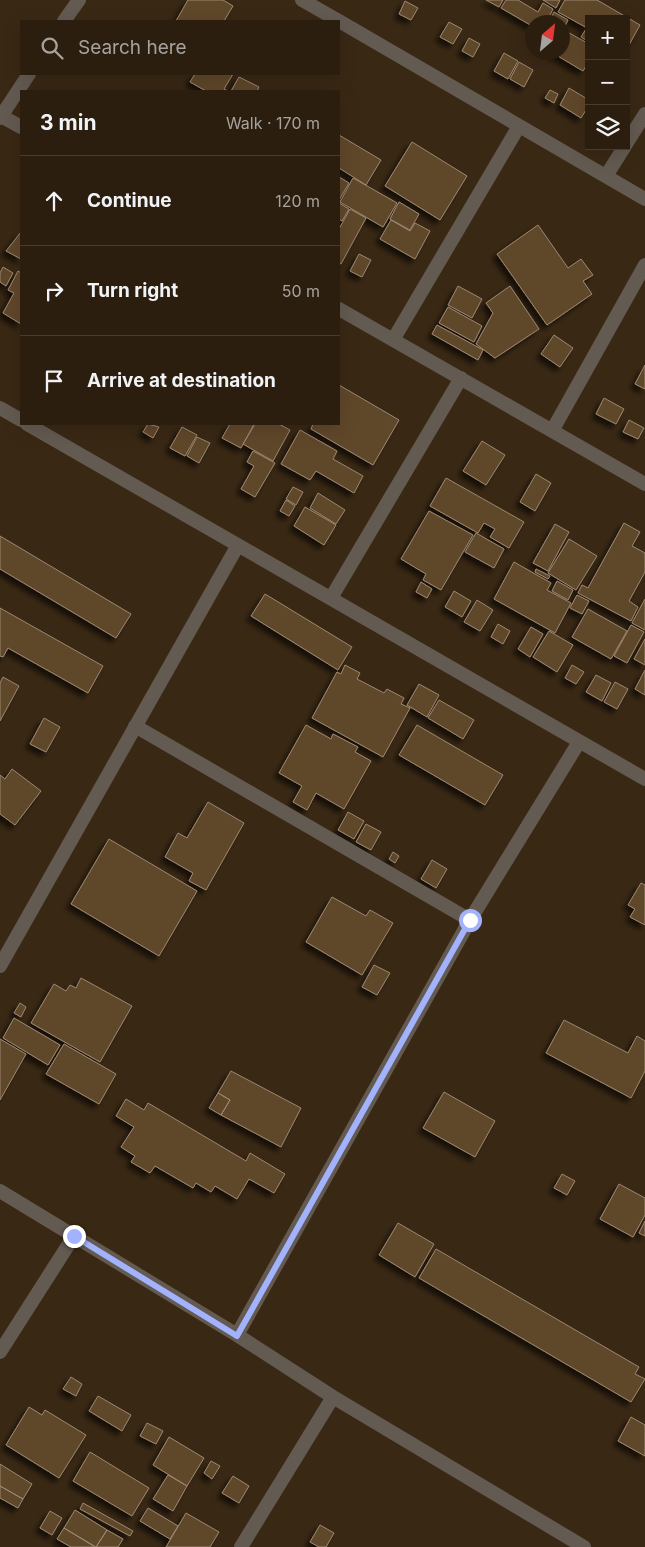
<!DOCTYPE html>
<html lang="en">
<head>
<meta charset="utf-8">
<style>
  :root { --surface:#2b1e0f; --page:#332718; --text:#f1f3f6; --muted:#a6a29e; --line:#473c2f }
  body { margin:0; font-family:Inter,sans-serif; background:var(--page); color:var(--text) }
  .controls { position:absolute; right:15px; top:15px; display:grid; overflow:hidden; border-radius:0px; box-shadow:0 5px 20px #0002 }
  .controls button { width:45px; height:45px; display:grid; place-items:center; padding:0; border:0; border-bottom:1px solid var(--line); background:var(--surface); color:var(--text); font:25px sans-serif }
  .compass { position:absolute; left:525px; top:15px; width:45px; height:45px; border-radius:50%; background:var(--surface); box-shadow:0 5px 20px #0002; rotate:28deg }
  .stop { position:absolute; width:15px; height:15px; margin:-11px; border:4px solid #a2b2fd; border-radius:50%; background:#fff }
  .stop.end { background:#a2b2fd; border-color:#fff; box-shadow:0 1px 5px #0008 }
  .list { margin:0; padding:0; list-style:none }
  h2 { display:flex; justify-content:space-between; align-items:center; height:65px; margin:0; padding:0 20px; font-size:21px }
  h2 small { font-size:16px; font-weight:400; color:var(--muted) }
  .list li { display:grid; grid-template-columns:32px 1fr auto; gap:15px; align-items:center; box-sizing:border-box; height:90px; padding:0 20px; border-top:1px solid var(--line) }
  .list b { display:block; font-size:19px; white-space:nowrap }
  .list em { font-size:16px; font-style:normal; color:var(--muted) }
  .icon { flex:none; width:28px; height:28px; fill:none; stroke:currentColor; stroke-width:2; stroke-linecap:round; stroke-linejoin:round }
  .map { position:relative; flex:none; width:645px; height:1547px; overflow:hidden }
  .search { position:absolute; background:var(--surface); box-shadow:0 5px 20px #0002; left:20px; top:20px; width:320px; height:55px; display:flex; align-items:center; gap:12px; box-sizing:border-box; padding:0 18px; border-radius:0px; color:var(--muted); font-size:19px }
  .panel { position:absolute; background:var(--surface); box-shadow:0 5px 20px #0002; left:20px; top:90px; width:320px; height:335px; border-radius:0px }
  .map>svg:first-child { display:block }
</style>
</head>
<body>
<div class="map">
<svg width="645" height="1547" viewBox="0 0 645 1547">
  <defs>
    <filter id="shadow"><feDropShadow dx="-4.5" dy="4.5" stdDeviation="2.5" flood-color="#0009"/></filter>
  </defs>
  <rect width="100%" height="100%" fill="#392814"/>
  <!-- building -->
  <path fill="#5f462a" stroke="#9d8872" filter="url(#shadow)" d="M188 0H223L233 6 224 21H176Z
    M486 0H503L499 7Z
    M506 0H518L538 12 543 3 553 9 548 19 543 17 539 22H532V26L501 8Z
    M543 0H560L556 8Z
    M565 0H597L640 25 629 45 626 43V19H589V29L558 12Z
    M405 1 418 8 411 20 399 14Z
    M554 12 568 20 564 28 562 22 550 20Z
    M449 22 462 29 453 44 440 37Z
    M562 29 589 44V61L583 71 551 52H562Z
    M586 29 589 31V42L581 37Z
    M469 38 480 44 473 57 462 51Z
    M504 53 518 61 508 79 494 71Z
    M519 62 533 70 524 87 510 79Z
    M195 74H233L224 89 228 91H206L190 82Z
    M239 77 259 87 257 91H231Z
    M569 88 589 100V105L581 118 560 105Z
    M550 90 558 94 554 103 545 98Z
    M339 135 381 160 366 185 339 168Z
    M412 142 467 176 440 220 385 186Z
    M339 177 349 183 339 200Z
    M353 178 397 203 383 227 340 202Z
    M399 202 419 214 410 230 390 219Z
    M339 203 349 209 342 221 339 219Z
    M350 209 366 218 341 264 339 263V229Z
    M391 220 410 231 415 223 430 231 415 259 380 239Z
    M538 225 568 268 581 259 593 275 583 281 592 294 547 325 497 254Z
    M21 232V259L6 251Z
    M359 254 371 260 362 277 350 271Z
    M3 267 13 273 6 286 0 282V273Z
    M18 271 21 273V324L3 313 14 293 8 290Z
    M458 286 482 299 472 318 448 305Z
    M510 286 539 329 495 358 476 344 493 313 486 303Z
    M448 307 482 326 474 342 439 323Z
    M437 325 483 350 478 360 432 334Z
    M554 335 573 348 560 367 541 354Z
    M645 365V389L635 384Z
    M339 385 399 420 373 465 311 429 313 424H339Z
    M604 398 624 409 616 424 596 414Z
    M629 420 644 428 638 439 623 432Z
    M148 424 159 427 153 438 143 432Z
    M230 424H254L241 448 222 438Z
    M255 424H279L290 430 273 461 243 444Z
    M182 427 197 435 185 456 170 448Z
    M300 430 337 451 333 459 363 476 354 493 316 471 310 480 281 464Z
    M197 437 210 443 199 463 187 456Z
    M482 441 505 455 486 485 463 471Z
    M253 451 275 463 255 497 241 489 254 466 247 462Z
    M536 474 551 483 535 511 520 502Z
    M446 478 524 522 509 548 490 537 495 529 484 523 478 533 430 506Z
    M293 487 303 492 296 505 286 499Z
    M318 493 345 510 336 524 310 508Z
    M286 500 295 506 289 516 280 511Z
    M305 507 336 525 324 545 294 526Z
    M429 511 473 535 441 590 423 580 426 574 401 559Z
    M624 523 640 532 632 546 645 553V572L629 601 638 607 631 621 578 593 582 585 588 588Z
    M555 524 569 532 548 571 533 563Z
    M476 533 504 549 494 568 465 552Z
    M0 536 131 614 116 638 0 569Z
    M569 539 597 556 576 590 548 573Z
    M514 562 551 583 547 590 571 603 555 633 494 599Z
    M536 569 550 576 548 579 535 572Z
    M557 581 573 590 568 600 552 591Z
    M421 582 432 589 427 598 416 592Z
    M454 591 471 601 462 617 445 607Z
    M265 594 352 647 338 670 251 616Z
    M577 595 589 601 582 614 570 608Z
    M645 599V630L632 623Z
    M477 600 493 610 480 631 464 622Z
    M0 608 103 666 88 693 8 648 3 657 0 656Z
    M588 609 627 631 611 659 572 637Z
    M498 624 510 631 503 644 491 637Z
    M631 625 644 632 627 663 614 656Z
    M531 627 543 634 530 657 518 649Z
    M549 631 573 645 557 672 533 657Z
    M645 639V665L634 659Z
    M345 665 360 673 357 679 384 693 387 689 404 698 401 704 410 708 383 757 312 718 337 672 341 674Z
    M572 665 584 672 576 684 565 678Z
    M645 670V695L635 689Z
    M596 675 611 683 602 701 586 692Z
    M3 677 19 686 0 721V683Z
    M615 682 628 689 617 709 604 702Z
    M419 684 439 695 427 717 407 705Z
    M439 700 474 720 463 739 428 718Z
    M44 718 60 727 46 752 30 744Z
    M306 725 331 739 333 734 358 747 355 752 371 761 344 809 316 793 307 810 293 802 302 786 279 773Z
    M417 725 503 775 485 805 399 755Z
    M12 769 41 791 15 825 0 814V775L5 779Z
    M208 802 244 823 206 890 189 881 193 873 165 857 178 833 187 838Z
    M348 812 364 821 354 839 338 830Z
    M366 824 381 832 371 850 356 842Z
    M109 839 197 891 159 956 71 904Z
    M393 852 399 856 395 863 389 859Z
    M432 860 447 869 436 888 421 879Z
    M641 883 645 885V925L630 917 635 909 628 905Z
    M332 897 366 916 370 910 393 923 362 975 306 942Z
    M374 965 390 973 377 995 362 987Z
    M81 978 132 1006 100 1062 31 1023 54 984 66 991 70 985 76 988Z
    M20 1003 26 1007 21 1017 14 1013Z
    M14 1018 60 1045 48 1065 3 1038Z
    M564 1020 628 1053 637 1036 645 1041V1071L631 1098 546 1053Z
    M0 1039 26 1054 0 1100Z
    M64 1044 116 1074 99 1104 46 1074Z
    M231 1071 301 1108 281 1147 221 1115 230 1100 218 1093Z
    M444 1092 495 1121 475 1157 423 1128Z
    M218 1093 230 1100 221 1115 209 1108Z
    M126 1099 144 1110 148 1103 246 1161 250 1153 285 1174 274 1193 249 1179 237 1199 215 1186 211 1192 196 1183 193 1188 155 1166 150 1173 131 1162 135 1156 121 1147 134 1127 116 1116Z
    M562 1174 575 1181 567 1195 554 1188Z
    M619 1184 645 1198V1215L633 1237 600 1219Z
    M645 1221V1236L639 1233Z
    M398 1223 434 1244 415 1277 379 1255Z
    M436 1249 639 1367 635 1374 645 1379 631 1402 419 1278Z
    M71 1377 82 1384 76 1396 63 1389Z
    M98 1396 131 1415 122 1431 89 1411Z
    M29 1407 42 1415 45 1410 86 1435 59 1478 6 1445Z
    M631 1417 645 1425V1456L618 1441Z
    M147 1423 163 1431 156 1444 140 1436Z
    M169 1437 204 1458 187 1486 153 1465Z
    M90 1452 149 1488 132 1516 73 1481Z
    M211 1461 220 1466 212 1479 204 1473Z
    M0 1464 32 1484 23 1499 0 1486Z
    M168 1475 187 1486 173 1511 153 1499Z
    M233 1476 249 1486 239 1503 222 1493Z
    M0 1486 23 1499 18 1508 0 1498Z
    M83 1503 133 1531 130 1536 80 1509Z
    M148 1508 178 1526 170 1539 140 1521Z
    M75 1510 107 1530 96 1547 64 1528Z
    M50 1511 62 1518 52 1535 40 1528Z
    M186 1513 219 1532 210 1547H166Z
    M320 1525 334 1533 326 1547H319L310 1542Z
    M64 1528 95 1547H71L57 1539Z
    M107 1530 123 1539 118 1547H96Z"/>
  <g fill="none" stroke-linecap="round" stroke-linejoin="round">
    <!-- minor -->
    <path stroke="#635a51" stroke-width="14" d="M302 0 339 21
      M339 21 645 199
      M1 116 21 127
      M626 144 645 114
      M606 176 625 146
      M339 309 645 484
      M393 340 519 126
      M0 408 21 420
      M27 424 645 779
      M552 431 645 265
      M331 598 461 378
      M135 726 470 920
      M0 966 238 545
      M0 1191 237 1335 333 1397 584 1547
      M237 1335 470 920 579 742
      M0 1352 74 1236
      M241 1547 333 1397"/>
    <!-- tertiary -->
    <path stroke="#635a51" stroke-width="14" d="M64 21 79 0
      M0 118 29 74"/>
  </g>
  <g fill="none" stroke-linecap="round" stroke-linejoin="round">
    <!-- route -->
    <path stroke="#a2b2fd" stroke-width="6" d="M74 1236 237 1336 470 920"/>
  </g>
</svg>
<div class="controls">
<button>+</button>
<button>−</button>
<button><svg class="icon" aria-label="layers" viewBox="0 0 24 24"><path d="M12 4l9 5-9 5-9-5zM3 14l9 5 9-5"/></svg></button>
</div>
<svg class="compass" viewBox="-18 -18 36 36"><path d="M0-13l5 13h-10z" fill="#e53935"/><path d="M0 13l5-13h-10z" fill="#a6a29e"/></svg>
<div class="stop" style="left:470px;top:920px"></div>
<div class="stop end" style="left:74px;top:1236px"></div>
<div class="search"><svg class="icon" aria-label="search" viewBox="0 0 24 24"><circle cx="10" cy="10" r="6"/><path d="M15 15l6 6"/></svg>Search here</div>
<section class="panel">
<h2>3 min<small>Walk · 170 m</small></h2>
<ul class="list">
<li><svg class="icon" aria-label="ahead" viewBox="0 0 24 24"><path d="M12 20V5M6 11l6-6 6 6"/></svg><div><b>Continue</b></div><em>120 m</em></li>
<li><svg class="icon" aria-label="right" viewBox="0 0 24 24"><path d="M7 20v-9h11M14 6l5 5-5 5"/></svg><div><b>Turn right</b></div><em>50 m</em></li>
<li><svg class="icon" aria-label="arrive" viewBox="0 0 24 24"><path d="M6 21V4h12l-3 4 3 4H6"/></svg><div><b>Arrive at destination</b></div></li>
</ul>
</section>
</div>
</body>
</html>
